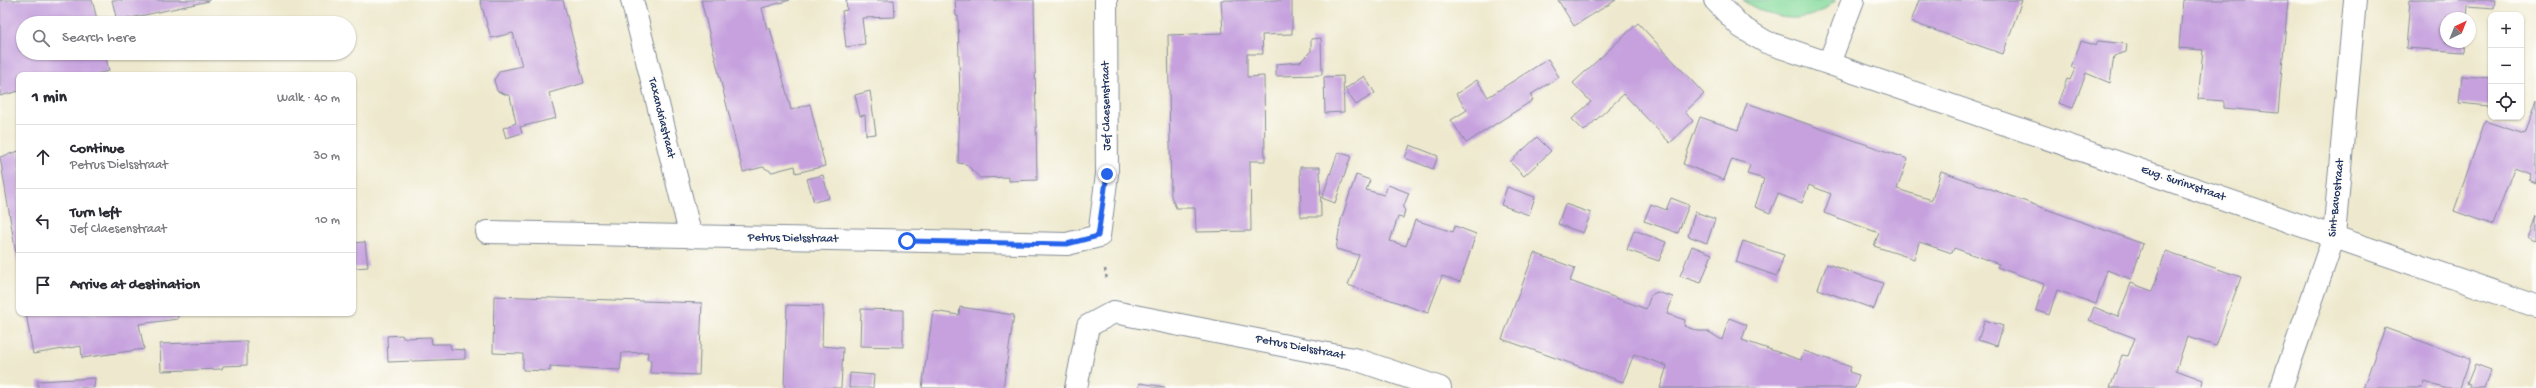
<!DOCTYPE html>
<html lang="en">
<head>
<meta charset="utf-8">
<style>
  :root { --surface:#fff; --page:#f7f7f7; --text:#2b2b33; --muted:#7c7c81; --line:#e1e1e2 }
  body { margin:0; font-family:"Gochi Hand",sans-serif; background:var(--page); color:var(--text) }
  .controls { position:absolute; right:12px; top:12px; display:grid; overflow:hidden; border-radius:8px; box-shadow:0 1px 3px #0004 }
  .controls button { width:36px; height:36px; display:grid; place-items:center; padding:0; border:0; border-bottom:1px solid var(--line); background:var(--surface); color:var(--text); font:20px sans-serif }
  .compass { position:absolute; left:2440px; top:12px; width:36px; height:36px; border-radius:50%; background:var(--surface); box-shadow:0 1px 3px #0004; rotate:43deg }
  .stop { position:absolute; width:12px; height:12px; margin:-9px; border:3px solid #2563eb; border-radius:50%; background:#fff }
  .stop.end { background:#2563eb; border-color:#fff; box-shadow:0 1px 4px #0008 }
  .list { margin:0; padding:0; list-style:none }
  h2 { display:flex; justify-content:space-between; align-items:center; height:52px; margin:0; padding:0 16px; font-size:17px }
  h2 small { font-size:13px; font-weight:400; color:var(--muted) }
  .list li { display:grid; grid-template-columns:26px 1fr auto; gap:12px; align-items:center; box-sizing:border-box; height:64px; padding:0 16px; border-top:1px solid var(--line) }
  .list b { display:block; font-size:15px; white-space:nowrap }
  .list p { margin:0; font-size:13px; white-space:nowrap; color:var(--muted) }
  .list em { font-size:13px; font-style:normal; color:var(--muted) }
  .icon { flex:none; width:22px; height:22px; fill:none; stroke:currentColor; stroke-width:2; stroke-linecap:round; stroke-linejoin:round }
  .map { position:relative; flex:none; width:2536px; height:388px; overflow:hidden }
  .search { position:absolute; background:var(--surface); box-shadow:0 1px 3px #0004; left:16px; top:16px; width:340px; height:44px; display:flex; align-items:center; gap:10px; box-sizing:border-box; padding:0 14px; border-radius:22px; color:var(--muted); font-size:15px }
  .panel { position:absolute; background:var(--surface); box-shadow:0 1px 3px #0004; left:16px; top:72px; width:340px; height:244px; border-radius:8px }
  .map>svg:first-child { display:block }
</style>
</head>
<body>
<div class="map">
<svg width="2536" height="388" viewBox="0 0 2536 388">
  <rect width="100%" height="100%" fill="#fdfcf7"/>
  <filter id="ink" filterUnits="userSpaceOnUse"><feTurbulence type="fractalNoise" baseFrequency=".025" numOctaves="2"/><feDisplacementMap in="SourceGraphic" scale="8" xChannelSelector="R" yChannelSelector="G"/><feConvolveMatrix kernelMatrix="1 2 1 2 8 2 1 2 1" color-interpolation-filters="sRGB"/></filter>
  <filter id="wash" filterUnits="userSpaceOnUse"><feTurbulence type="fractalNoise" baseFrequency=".012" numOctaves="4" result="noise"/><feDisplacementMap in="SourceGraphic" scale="16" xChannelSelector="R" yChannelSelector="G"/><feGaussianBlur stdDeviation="0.9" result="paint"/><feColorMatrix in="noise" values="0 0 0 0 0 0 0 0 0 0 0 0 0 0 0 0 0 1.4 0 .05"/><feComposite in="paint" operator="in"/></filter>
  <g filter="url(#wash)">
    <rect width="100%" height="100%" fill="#eee9ce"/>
    <!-- green -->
    <path fill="#88dc9e" stroke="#52867e" d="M1742 0H1836C1806 28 1773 20 1742 0Z"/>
    <g id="blocks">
      <!-- building -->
      <path fill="#c6a1de" d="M0 0H92L98 23H23V53H105L109 71 92 75H19V91L0 96Z
        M112 0H209V1L117 21Z
        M480 0H563L584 83 549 93 556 118 520 127 522 133 506 138 503 128 516 123 510 96 497 91 494 80 500 71 522 66 513 33 491 38Z
        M701 0H790L762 8 767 29 770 28 791 110 810 104 825 166 796 173 795 166 772 172 763 167 743 172Z
        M846 0H894L895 17 862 18 865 44 846 47 842 11 847 10Z
        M955 0H1034L1037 180 1009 181V177L980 178 966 164 958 163 960 101 958 16H956Z
        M1221 0H1292V34L1262 35 1263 54H1247V77L1264 76 1265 161H1250L1251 231 1196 232 1195 208H1176L1171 196 1168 35 1223 33Z
        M1558 0H1616L1574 26Z
        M1919 0H2022L2003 54 1911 22Z
        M2183 0H2288L2278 113 2224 108V101L2198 99 2203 50 2179 48Z
        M2410 0H2495L2494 8 2468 6 2467 18H2446V42H2465L2464 52 2406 48Z
        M1638 23 1704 94 1685 112 1693 121 1670 143 1624 94 1584 131 1572 119 1591 102 1573 83Z
        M1321 38 1322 75 1276 76V64L1300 62 1311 51V39Z
        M2081 41 2096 46 2098 41 2127 44 2126 52 2114 56 2110 83 2086 73 2073 108 2058 103 2067 79 2070 80 2075 69 2071 67Z
        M1548 59 1559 77 1530 95 1533 100 1466 143 1451 120 1467 110 1456 94 1477 80 1488 97Z
        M1343 76 1344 112 1325 113 1324 77Z
        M1364 76 1375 93 1356 105 1345 89Z
        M2462 76 2491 78 2489 106 2459 103Z
        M870 91 876 134 866 135 865 115 860 116 855 95Z
        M2536 101V183L2529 180 2531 174 2514 168 2493 225 2454 211 2485 121 2524 134Z
        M1747 103 1908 159 1897 189 1932 200 1941 171 2143 244 2131 279 2107 270 2096 304 2057 290 2049 315 2036 310 2044 284 1997 267 1999 264 1954 248 1952 253 1919 242 1914 259 1874 246 1879 233 1824 213 1831 194 1809 185 1802 203 1778 194 1770 213 1755 207 1764 179 1747 174 1750 165 1732 159 1724 180 1683 164 1700 117 1738 130Z
        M1537 137 1551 151 1524 176 1510 162Z
        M1410 145 1438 156 1433 169 1405 158Z
        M19 151V266H18L0 157Z
        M1338 152 1351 156 1335 203 1322 198Z
        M1300 167H1320L1321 217H1301Z
        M823 175 829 198 814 202 807 179Z
        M1356 175 1370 180 1366 190 1384 195 1388 185 1409 193 1403 208 1405 210 1403 218 1398 217 1390 241 1406 246 1415 220 1453 232 1455 226 1476 234 1460 282 1442 276 1428 313 1348 285 1359 255 1336 249 1341 220Z
        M1507 187 1535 197 1529 215 1501 205Z
        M1671 198 1689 205 1678 233 1644 221 1651 204 1666 210Z
        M1565 204 1591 213 1583 233 1558 224Z
        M1695 212 1715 219 1707 243 1688 236Z
        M2536 216V241L2528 238Z
        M1634 230 1666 242 1659 261 1627 250Z
        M1743 241 1784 255 1777 276 1736 262Z
        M365 242 368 267 353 268V243Z
        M1692 246 1712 254 1701 283 1680 276Z
        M2166 251 2241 277 2216 346 2187 337 2176 370 2203 380 2201 388H2110L2122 355 2128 356 2135 338 2089 321 2094 307 2118 317 2131 283 2152 291Z
        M1534 253 1575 268 1570 281 1646 309 1651 295 1657 292 1673 297 1667 314 1685 320 1684 326 1698 331H1707L1722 340 1729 318 1747 325 1742 340 1801 360 1804 351 1851 367 1849 372 1859 375 1855 388H1660L1667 366 1634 354 1623 382 1502 339Z
        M1827 264 1883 283 1874 309 1818 289Z
        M494 296 702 303 699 375 650 373 651 360 647 359 648 352 622 353 620 370 550 366V371L523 370V354L493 353Z
        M787 305 823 306 822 346 843 348 841 388H784Z
        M960 307 1014 315 1003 388H922L933 311 959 315Z
        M861 309 903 310V347L860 346Z
        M26 313H178V319L139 324 144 349 82 358 81 346 33 354Z
        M1985 320 2003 326 1997 346 1978 340Z
        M2385 328 2470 359 2460 388H2443L2425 382 2423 388H2363Z
        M402 335 403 338 431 337 432 344H450L451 349 465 350V359L388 362 387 336Z
        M247 341V365L223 366 222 369 161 371 160 344Z
        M2475 364 2491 370 2484 388H2469L2471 385 2467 384Z
        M850 373 874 375 873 388H849Z
        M95 378 94 388H38V381Z
        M1140 383 1165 387V388H1139Z"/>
    </g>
  </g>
  <g filter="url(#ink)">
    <use href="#blocks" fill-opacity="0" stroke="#848c96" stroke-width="1"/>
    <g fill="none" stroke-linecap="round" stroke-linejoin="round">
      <!-- street casing -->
      <g stroke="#848c96" stroke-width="24">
        <path id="street" d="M632 0 691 237
          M1715 0 1741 27 1766 42 2536 306
          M1829 63 1853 0
          M487 232 1067 244 1099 236 1107 174 1106 0
          M1076 388 1088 326 1114 312 1358 360 1440 388
          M2281 388 2334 236 2355 0"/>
      </g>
      <!-- path -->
      <path stroke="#848c96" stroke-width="2.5" stroke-dasharray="3 3" stroke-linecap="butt" d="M1105 269 1107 280"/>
      <!-- street -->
      <use href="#street" stroke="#fff" stroke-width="22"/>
    </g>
  </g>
  <g fill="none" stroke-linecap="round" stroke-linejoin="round" filter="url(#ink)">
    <!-- route -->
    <path stroke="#2563eb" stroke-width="5" d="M907 241 1067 244 1098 236 1107 174"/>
  </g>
  <g text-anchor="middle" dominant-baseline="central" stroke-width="3.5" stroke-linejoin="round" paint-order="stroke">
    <!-- street labels -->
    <g font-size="12" fill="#1b2f5e" stroke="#fdfcf7">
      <text transform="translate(1107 106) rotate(-91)">Jef Claesenstraat</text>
      <text transform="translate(661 118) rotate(76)">Taxandriastraat</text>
      <text transform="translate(2183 184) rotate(19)">Eug. Surinxstraat</text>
      <text transform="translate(2337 198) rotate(-84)">Sint-Bavostraat</text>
      <text transform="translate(793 239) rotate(1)">Petrus Dielsstraat</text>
      <text transform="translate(1300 348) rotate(11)">Petrus Dielsstraat</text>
    </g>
  </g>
</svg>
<div class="controls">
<button>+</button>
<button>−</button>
<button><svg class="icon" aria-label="locate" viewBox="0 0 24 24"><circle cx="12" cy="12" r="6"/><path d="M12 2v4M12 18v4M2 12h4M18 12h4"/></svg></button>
</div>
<svg class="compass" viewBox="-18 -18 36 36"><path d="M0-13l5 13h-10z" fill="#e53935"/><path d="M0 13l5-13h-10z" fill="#7c7c81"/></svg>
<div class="stop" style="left:907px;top:241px"></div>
<div class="stop end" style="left:1107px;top:174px"></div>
<div class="search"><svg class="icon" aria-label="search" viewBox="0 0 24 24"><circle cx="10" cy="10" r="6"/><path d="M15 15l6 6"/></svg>Search here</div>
<section class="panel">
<h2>1 min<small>Walk · 40 m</small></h2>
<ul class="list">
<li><svg class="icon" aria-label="ahead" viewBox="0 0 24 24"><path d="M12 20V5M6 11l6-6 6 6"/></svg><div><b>Continue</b><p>Petrus Dielsstraat</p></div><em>30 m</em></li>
<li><svg class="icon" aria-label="left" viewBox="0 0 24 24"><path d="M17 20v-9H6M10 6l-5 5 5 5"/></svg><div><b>Turn left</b><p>Jef Claesenstraat</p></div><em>10 m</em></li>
<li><svg class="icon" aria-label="arrive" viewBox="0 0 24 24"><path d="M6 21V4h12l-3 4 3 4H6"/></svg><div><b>Arrive at destination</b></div></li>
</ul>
</section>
</div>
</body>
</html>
